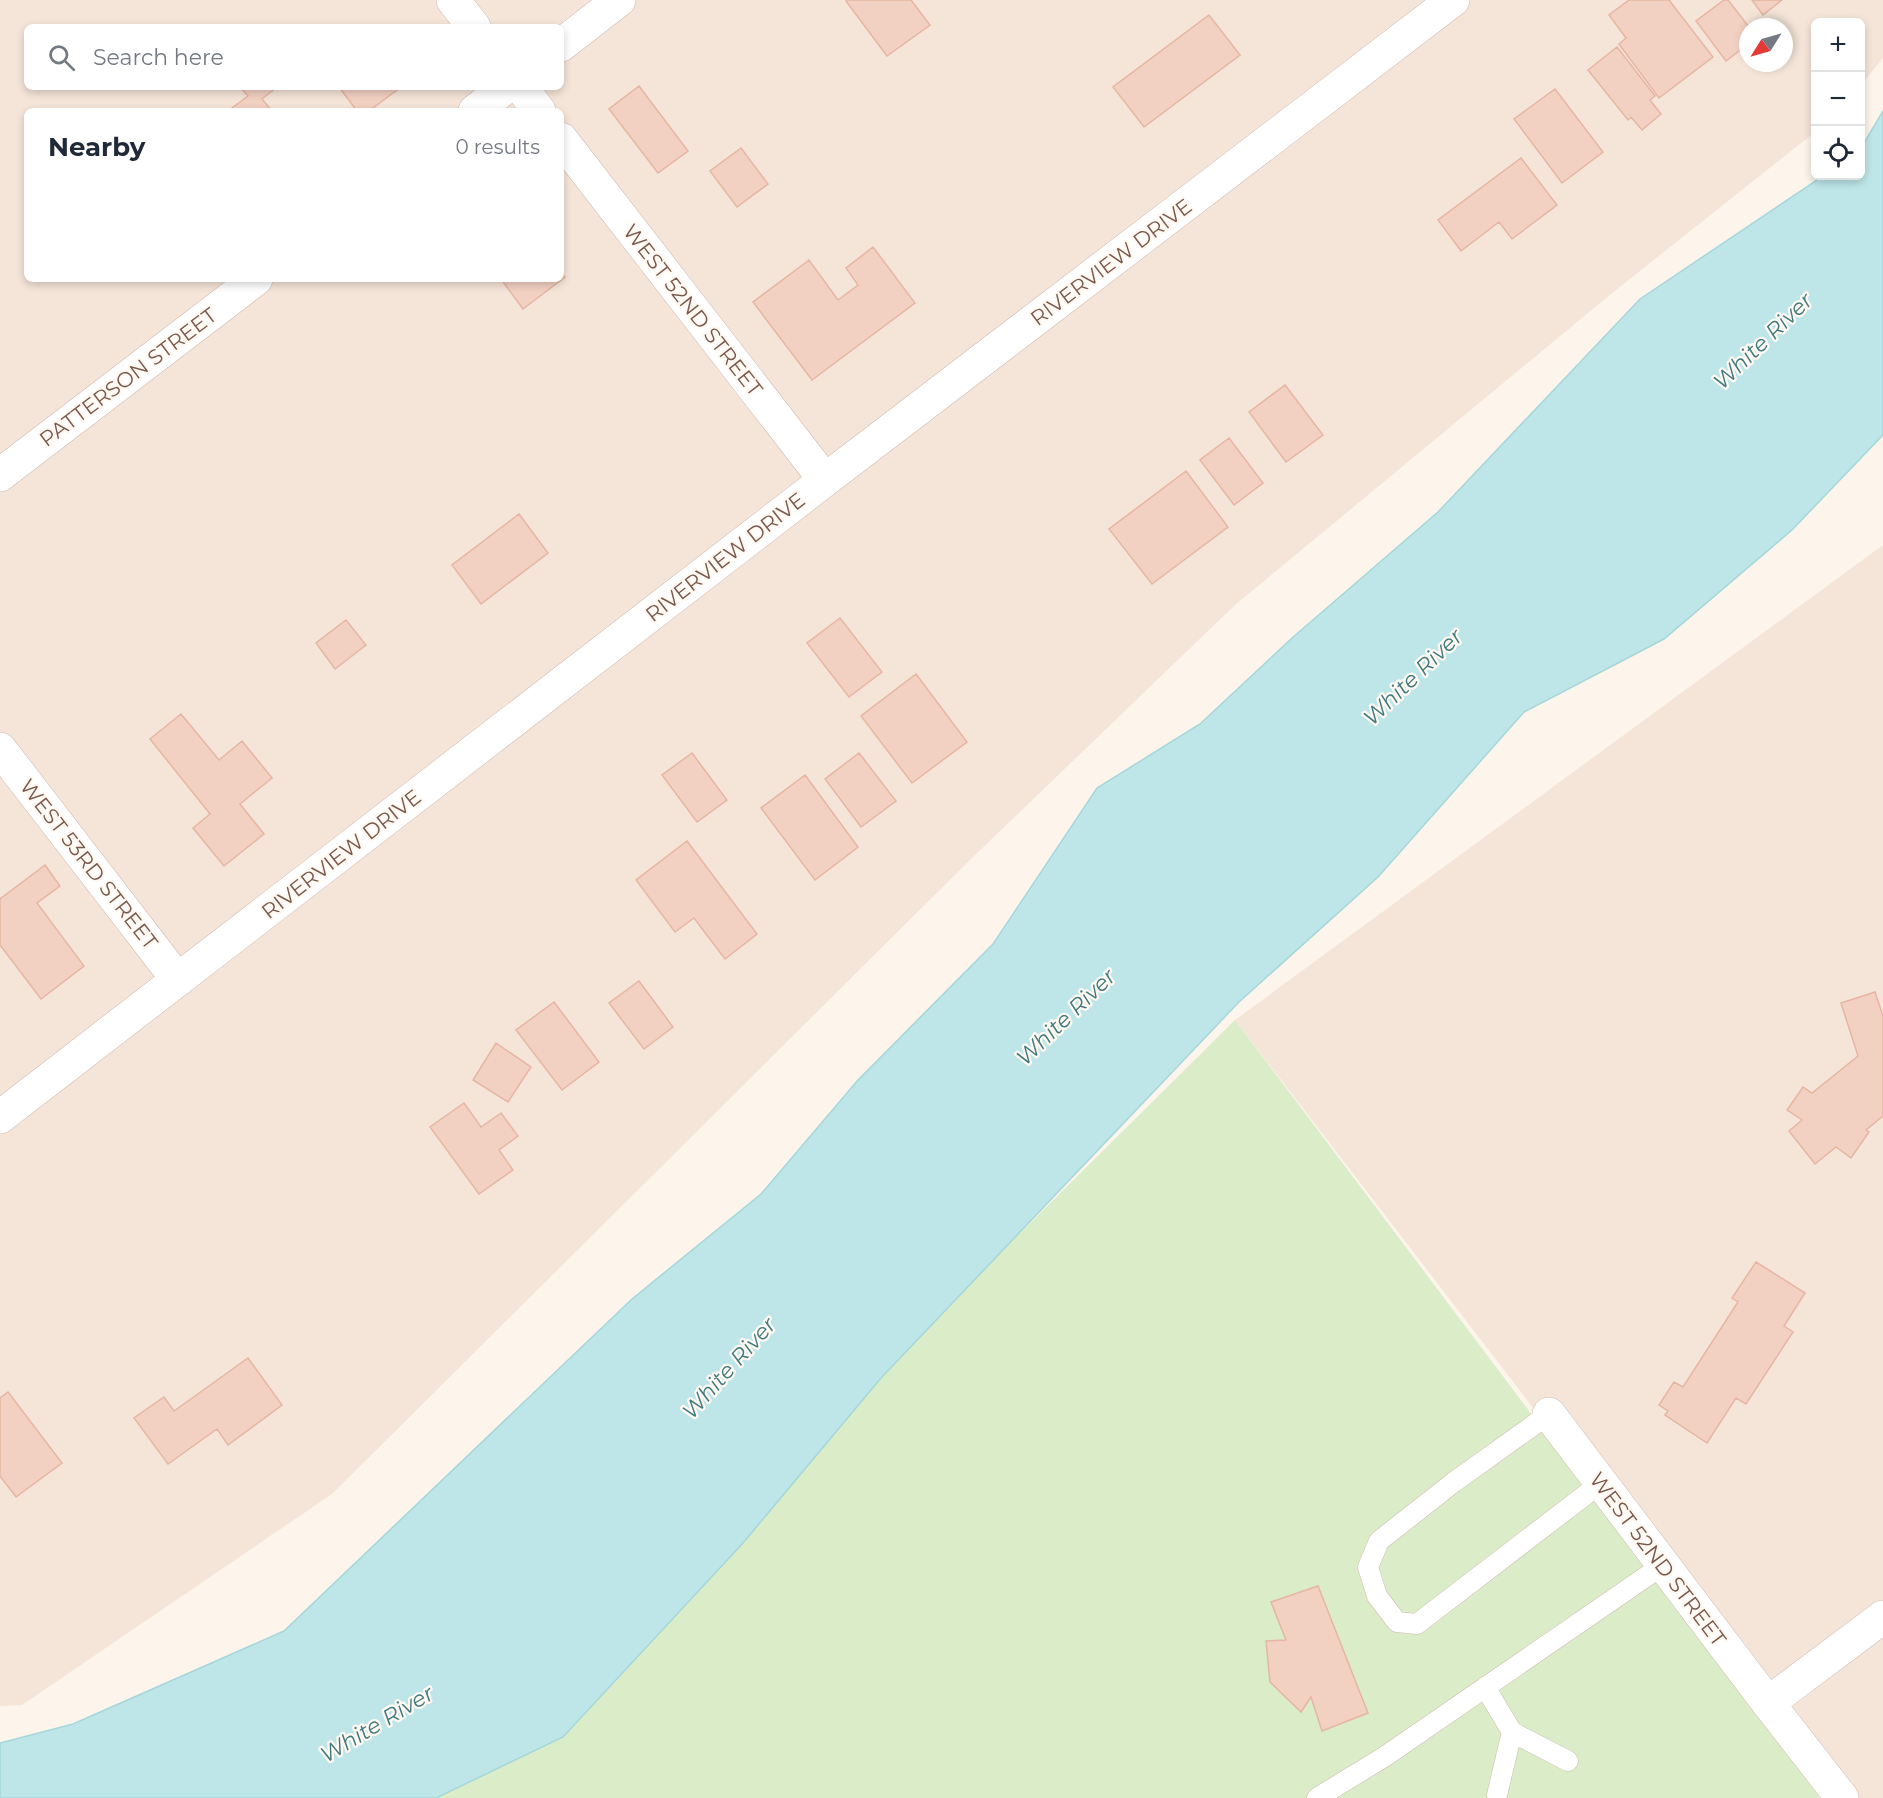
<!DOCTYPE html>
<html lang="en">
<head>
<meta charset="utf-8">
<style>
  :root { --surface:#fff; --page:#f6f6f7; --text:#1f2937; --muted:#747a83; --line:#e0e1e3 }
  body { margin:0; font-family:Montserrat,sans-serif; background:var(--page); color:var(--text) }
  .controls { position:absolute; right:18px; top:18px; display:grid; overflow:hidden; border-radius:9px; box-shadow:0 3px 9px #0003 }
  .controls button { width:54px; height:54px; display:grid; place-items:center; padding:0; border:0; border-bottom:2px solid var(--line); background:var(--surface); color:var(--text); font:30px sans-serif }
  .compass { position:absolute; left:1739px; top:18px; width:54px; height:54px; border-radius:50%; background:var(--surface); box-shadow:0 3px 9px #0003; rotate:233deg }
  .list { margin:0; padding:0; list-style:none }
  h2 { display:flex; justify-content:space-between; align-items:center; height:78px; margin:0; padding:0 24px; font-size:26px }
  h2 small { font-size:20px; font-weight:400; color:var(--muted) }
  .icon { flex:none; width:33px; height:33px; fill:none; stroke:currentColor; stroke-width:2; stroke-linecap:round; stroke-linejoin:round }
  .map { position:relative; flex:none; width:1883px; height:1798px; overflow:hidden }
  .search { position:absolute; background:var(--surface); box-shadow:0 3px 9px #0003; left:24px; top:24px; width:540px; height:66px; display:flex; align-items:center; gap:15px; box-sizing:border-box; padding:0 21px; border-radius:9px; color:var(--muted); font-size:22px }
  .panel { position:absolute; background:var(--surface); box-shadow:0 3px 9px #0003; left:24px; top:108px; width:540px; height:174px; border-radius:9px }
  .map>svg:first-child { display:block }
</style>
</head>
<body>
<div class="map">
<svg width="1883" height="1798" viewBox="0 0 1883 1798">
  <rect width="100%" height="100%" fill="#fdf4eb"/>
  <!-- residential -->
  <path fill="#f5e5d9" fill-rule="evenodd" d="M0 0H1883V58L1861 85 1860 22H1816L1815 132 1611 294 1235 605 973 857 332 1494 22 1705 0 1706ZM27 27H561V87H27ZM1748 27H1784V63H1748ZM27 111H561V279H27Z
    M1883 545V1798H1833L1235 1020Z"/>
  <!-- green -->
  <path fill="#daecc8" d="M1235 1020 1820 1798H436L563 1737 743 1543 881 1378 1008 1245Z"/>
  <!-- water -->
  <path fill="#bee6e8" stroke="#a5d7da" stroke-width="1.5" d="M1883 111V435L1792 530 1664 639 1524 712 1378 877 1239 1002 881 1378 743 1543 563 1737 436 1798H0V1743L73 1724 284 1631 632 1299 761 1194 858 1080 993 944 1097 788 1200 724 1292 638 1438 512 1640 299 1823 176H1860L1861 148Z"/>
  <!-- building -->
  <path fill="#f3d1c2" stroke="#e6b5a3" stroke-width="1.5" d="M847 0H911L930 25 887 56 846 1Z
    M1629 0H1669L1713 57 1659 98 1619 44 1626 38 1609 15Z
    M1724 0H1728L1749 27 1748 44 1726 61 1696 21Z
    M1752 0H1782L1763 15Z
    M1209 15 1240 55 1144 127 1113 87Z
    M1617 47 1655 96 1650 100 1661 114 1642 130 1631 117 1628 120 1588 70Z
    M639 86 688 151 658 173 609 109Z
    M240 87H277L262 99 272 111H228L248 96Z
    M339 87H401L369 111H357Z
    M1555 89 1603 152 1562 183 1514 119Z
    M741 148 768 184 737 207 710 171Z
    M1521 158 1557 205 1512 239 1499 222 1461 251 1438 220Z
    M873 247 915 303 812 380 753 302 809 260 838 300 858 285 846 268Z
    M561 271 565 277 523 309 501 279H561Z
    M1285 385 1323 435 1286 462 1249 412Z
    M1229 438 1263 483 1234 505 1200 460Z
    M1186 471 1228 527 1152 584 1109 529Z
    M519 514 548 553 481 604 452 565Z
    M840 618 882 672 849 697 807 643Z
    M346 620 366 645 335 669 316 643Z
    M916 674 967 742 912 783 861 716Z
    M181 714 219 760 242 741 272 778 240 804 264 834 224 866 193 828 210 814 150 739Z
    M692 753 727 800 697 822 662 775Z
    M859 753 896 801 861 827 825 779Z
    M805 775 858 847 815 880 761 808Z
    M687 841 757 934 725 959 694 918 675 932 636 880Z
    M45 865 60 886 37 903 84 966 41 999 0 945V899Z
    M639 981 673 1027 644 1049 609 1003Z
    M1875 992 1883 1016V1116L1866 1130 1869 1132 1851 1158 1836 1147 1815 1164 1789 1131 1802 1120 1787 1110 1803 1087 1812 1093 1858 1056 1841 1003Z
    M554 1002 599 1062 562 1090 516 1030Z
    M496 1043 531 1067 508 1102 473 1080Z
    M464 1103 481 1127 501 1113 518 1136 499 1150 513 1170 479 1194 430 1127Z
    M1756 1262 1805 1293 1784 1326 1793 1332 1746 1404 1736 1398 1707 1443 1665 1415 1668 1411 1659 1405 1674 1382 1683 1387 1738 1302 1732 1298Z
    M248 1358 282 1405 228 1445 217 1429 168 1464 134 1418 164 1397 174 1411Z
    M8 1392 62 1463 16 1497 0 1476V1398Z
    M1318 1586 1368 1713 1322 1731 1311 1697 1301 1712 1270 1682 1266 1641 1286 1640 1271 1602Z"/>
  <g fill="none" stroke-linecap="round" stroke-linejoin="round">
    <!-- service casing -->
    <g stroke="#d0baaf" stroke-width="21">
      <path id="service" d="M1549 1414 1454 1482 1379 1541 1368 1567 1377 1596 1397 1622 1417 1624 1601 1483
        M1485 1687 1512 1732 1568 1761
        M1497 1795 1512 1732
        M1317 1798 1384 1757 1663 1565"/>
    </g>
    <!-- minor casing -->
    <g stroke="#d0baaf" stroke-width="34">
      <path id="minor" d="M453 0 474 27
        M561 45 619 0
        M521 87 539 111
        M475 111 506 87
        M561 139 825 480
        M0 475 256 279
        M0 749 178 980
        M0 1117 825 480 1453 0
        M1549 1414 1768 1703 1842 1798
        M1768 1703 1883 1617"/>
    </g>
    <!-- service -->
    <use href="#service" stroke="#fff" stroke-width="20"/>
    <!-- minor -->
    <use href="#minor" stroke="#fff" stroke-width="33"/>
  </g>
  <g text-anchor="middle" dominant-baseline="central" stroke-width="4.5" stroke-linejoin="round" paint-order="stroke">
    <!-- street labels -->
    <g font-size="21" fill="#79584d" stroke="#fff9f2">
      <text transform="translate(1111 262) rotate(-37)">RIVERVIEW DRIVE</text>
      <text transform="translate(693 310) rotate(52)">WEST 52ND STREET</text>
      <text transform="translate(128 377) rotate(-37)">PATTERSON STREET</text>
      <text transform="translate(725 557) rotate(-38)">RIVERVIEW DRIVE</text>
      <text transform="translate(341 854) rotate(-38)">RIVERVIEW DRIVE</text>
      <text transform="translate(89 864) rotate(52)">WEST 53RD STREET</text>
      <text transform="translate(1658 1559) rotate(53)">WEST 52ND STREET</text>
    </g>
    <!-- water labels -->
    <g font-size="22" font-style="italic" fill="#407a7e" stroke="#fff9f2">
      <text transform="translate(1763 341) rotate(-44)">White River</text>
      <text transform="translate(1413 677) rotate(-44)">White River</text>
      <text transform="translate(1066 1017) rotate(-44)">White River</text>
      <text transform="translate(729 1368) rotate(-48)">White River</text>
      <text transform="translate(377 1724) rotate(-31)">White River</text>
    </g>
  </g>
</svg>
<div class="controls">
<button>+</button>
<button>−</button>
<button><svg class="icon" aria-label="locate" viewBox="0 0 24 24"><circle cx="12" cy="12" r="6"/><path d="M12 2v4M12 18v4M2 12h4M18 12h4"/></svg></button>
</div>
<svg class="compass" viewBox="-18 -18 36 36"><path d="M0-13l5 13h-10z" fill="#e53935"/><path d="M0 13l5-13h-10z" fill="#747a83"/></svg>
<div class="search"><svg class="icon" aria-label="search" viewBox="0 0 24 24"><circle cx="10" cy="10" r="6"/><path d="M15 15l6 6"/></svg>Search here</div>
<section class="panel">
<h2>Nearby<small>0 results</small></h2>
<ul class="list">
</ul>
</section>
</div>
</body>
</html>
